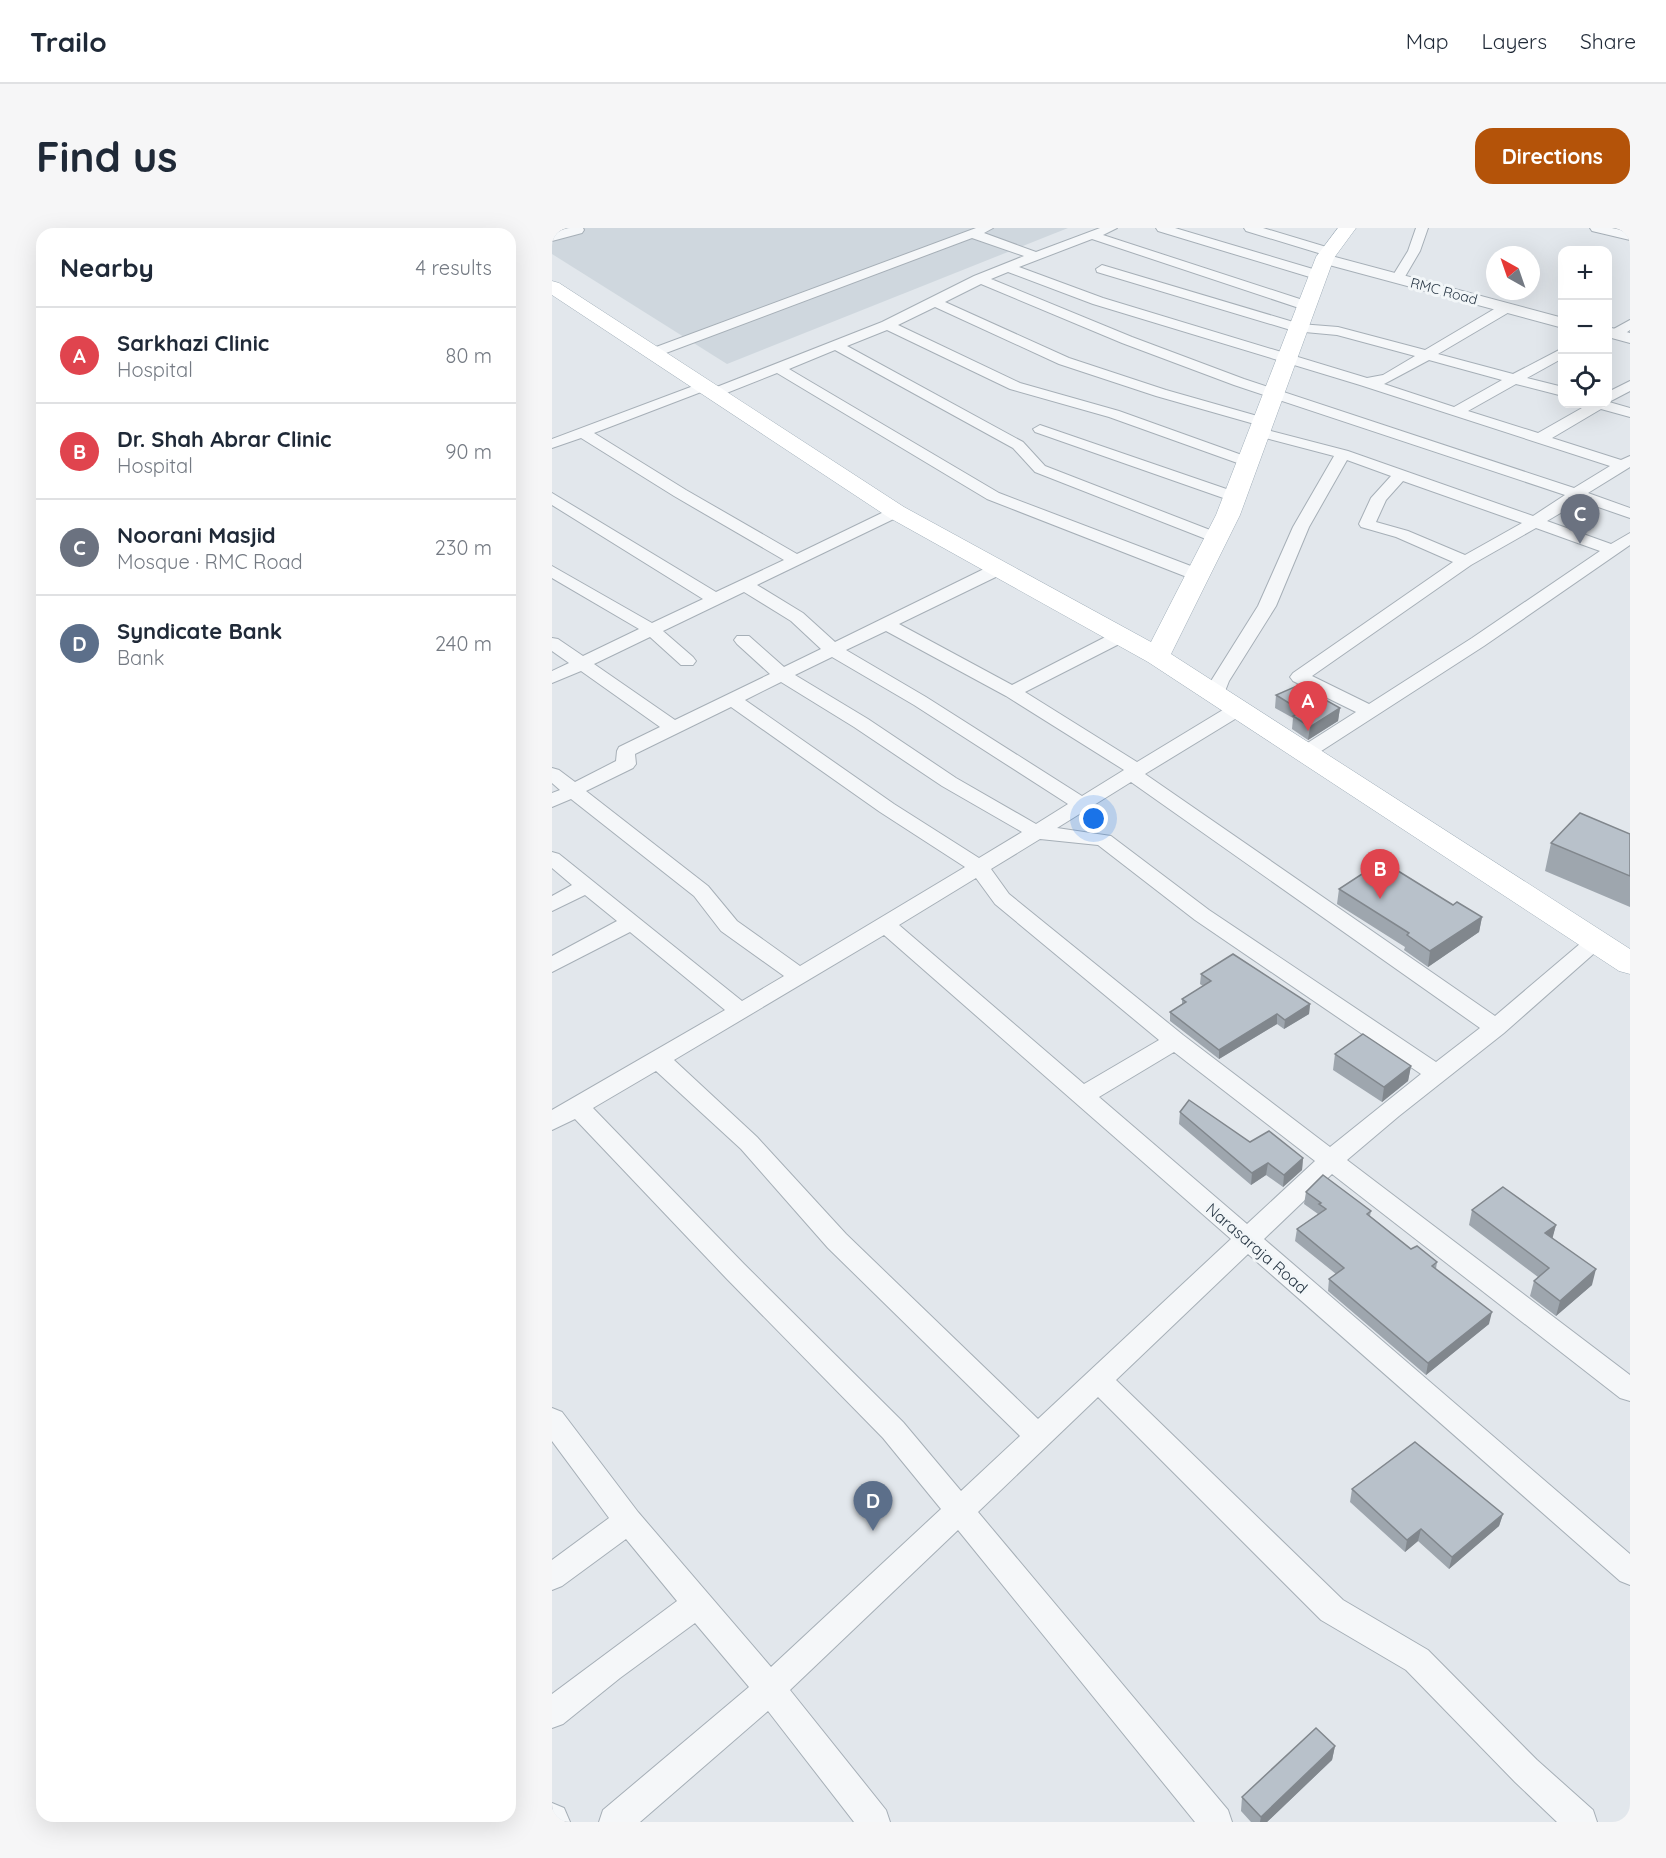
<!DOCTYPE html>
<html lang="en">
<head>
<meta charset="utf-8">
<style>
  :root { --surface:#fff; --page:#f6f6f7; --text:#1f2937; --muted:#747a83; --line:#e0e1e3; --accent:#b45309 }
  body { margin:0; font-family:Quicksand,sans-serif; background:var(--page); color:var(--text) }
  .controls { position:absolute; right:18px; top:18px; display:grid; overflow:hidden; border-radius:12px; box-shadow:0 6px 24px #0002 }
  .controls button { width:54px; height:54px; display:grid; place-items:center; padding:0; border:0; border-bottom:2px solid var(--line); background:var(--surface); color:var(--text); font:30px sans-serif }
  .compass { position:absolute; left:934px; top:18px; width:54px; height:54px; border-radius:50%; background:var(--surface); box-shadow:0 6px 24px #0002; rotate:320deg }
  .you { position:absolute; left:542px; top:591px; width:21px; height:21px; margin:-15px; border:4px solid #fff; border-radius:50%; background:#1a73e8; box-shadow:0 0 0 9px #1a73e833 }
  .badge { display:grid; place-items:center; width:39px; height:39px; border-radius:50%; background:var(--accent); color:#fff; font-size:20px; font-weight:700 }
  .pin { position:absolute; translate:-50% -50px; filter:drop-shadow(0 2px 3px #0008) }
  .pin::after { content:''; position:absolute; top:32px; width:21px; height:18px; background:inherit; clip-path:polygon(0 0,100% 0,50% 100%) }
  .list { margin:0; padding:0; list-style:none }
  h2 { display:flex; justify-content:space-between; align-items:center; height:78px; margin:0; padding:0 24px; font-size:26px }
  h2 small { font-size:20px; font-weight:400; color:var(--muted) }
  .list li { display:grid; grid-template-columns:39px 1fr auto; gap:18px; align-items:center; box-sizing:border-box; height:96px; padding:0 24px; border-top:2px solid var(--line) }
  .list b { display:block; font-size:22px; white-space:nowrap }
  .list p { margin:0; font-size:20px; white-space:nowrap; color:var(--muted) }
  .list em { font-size:20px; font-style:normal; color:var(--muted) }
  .icon { flex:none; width:33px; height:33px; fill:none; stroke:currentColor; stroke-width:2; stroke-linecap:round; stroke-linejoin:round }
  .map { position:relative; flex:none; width:1078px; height:1594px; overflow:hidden; border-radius:18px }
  header { display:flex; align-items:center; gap:36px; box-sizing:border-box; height:84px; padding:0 30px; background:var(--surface); border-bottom:2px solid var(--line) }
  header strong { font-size:28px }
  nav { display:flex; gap:33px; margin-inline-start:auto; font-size:21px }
  .intro { display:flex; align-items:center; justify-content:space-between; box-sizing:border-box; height:144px; padding:0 36px }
  h1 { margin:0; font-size:42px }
  .button { padding:15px 27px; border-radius:18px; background:var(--accent); color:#fff; font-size:21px; font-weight:700 }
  main { display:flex; gap:36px; padding:0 36px }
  aside { flex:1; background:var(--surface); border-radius:18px; box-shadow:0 6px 24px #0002 }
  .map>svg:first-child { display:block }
</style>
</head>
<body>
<header>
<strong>Trailo</strong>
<nav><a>Map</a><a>Layers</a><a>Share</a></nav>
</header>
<div class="intro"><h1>Find us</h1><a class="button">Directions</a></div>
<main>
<aside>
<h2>Nearby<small>4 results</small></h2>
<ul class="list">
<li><span class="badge" style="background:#e0444e">A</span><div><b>Sarkhazi Clinic</b><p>Hospital</p></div><em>80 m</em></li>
<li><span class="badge" style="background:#e0444e">B</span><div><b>Dr. Shah Abrar Clinic</b><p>Hospital</p></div><em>90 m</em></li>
<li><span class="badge" style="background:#6b7280">C</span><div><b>Noorani Masjid</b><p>Mosque · RMC Road</p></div><em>230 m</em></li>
<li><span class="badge" style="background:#5c6f8a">D</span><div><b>Syndicate Bank</b><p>Bank</p></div><em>240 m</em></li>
</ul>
</aside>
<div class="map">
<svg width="1078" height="1594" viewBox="0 0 1078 1594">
  <rect width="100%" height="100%" fill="#e2e7ec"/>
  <!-- built -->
  <path fill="#cfd7de" d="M0 0H516L175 136 0 26Z"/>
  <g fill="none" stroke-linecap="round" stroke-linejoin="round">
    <!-- minor casing -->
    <g stroke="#a6afb7" stroke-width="2">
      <path id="minor" d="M16 0H31L32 2 30 5 0 13V5Z
        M424 0H441L432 5 484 24 548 0H565L551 7 760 75 762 78 755 82 750 81 540 11 467 39 551 70 815 150 831 147 863 128 785 107 742 103 545 44 544 41 550 37 748 96 786 99 873 122 949 77H959L961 80 959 83 886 126 961 146 1011 120V130L975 150 1011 159V168L964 156 916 183 986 205 1037 176H1056V164L1078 153V163L1057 174 1078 180V189L1049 181 1000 210 1069 232 1078 228V239L1036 265 1078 280V290L1026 272 1022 277 995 293 1059 316 1078 305V317L932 418 760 529H746L744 525 746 521 804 484 741 453 738 449 741 445 901 334 844 309 809 299 807 296 819 270 839 248 795 232 757 299 724 378 677 453 670 471H658L655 467 659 453 706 378 741 299 782 228 702 207 700 204 702 201 707 200 796 223 981 288 1013 267 682 157 570 115 429 56 393 74 517 130 614 162 716 191 718 194 711 198 706 197 604 168 507 136 383 79 346 97 468 155 567 183 701 231 704 234 701 237H691L557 189 458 161 335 102 295 118 471 214 493 238 671 307 673 310 671 313H659L483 244 461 220 283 122 237 141 447 265 652 343 654 347 652 351H640L435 271 225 145 167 168 162 169 155 165 157 162 330 94 422 48 472 28 420 10 106 128 101 129 94 125 96 122ZM456 44 541 76 808 157 1058 238 1022 260 692 151 580 109 439 51ZM877 132 950 152 902 179 832 156ZM851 253 970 295 913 327 856 303 824 294 834 272ZM984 300 1048 323 920 410 817 476 760 448 919 337Z
        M604 0H623L771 44 772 47 771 50H761L606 3Z
        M692 0H711L781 21 783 24 781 27H773L694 3Z
        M864 0H876L868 23 851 52H841L840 49 856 23Z
        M1038 0H1060L1078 4V12L1040 3Z
        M1078 92V102L1068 109H1058L1056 106 1058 103Z
        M152 154 157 155 159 158 157 161 42 205 134 262 245 326 338 281H350L352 284 350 287 205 357 251 385 283 414 440 337H452L454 341 452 345 347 396 460 457 563 404H575L578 408 575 412 473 464 585 534 679 477H693L695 481 693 485 593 546 943 788 1036 709 1044 707 1052 709 1055 714 952 805 847 888 795 932 1078 1147V1173L1068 1170 780 946 712 1011 1078 1326V1357L1068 1353 696 1026 564 1152 791 1372 876 1422 985 1532 1041 1582 1045 1594H1005L963 1554 854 1442 769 1392 546 1169 426 1284 676 1582 680 1594H643L406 1302 238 1462 334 1582 338 1594H302L216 1483 88 1594H47L51 1582 197 1459 143 1395 68 1450 11 1496 0 1500V1466L125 1373 74 1311 10 1358 0 1362V1332L57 1290 0 1213V1180L10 1184 86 1284 219 1439 389 1281 331 1210 174 1050 23 891 0 902V882L173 782 78 704 0 744V728L65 693 33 667 0 683V668L20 657 0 640V624L7 626 190 773 232 748 169 703 142 668 19 571 0 579V565L8 562 0 555V540L7 542 23 554 64 533 65 523 67 519 108 499 29 443 0 455V443L17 435 0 423V410L6 411 31 428 87 401 0 350V338L100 395 151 371 0 277V265L164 364 232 332 122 268 29 210 0 220V211ZM192 364 239 393 269 421 232 439 197 408H185L182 412 185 416 218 446 123 492 42 436 98 409 129 437H141L144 433 141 429 111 403ZM334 403 454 468 572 542 530 568 374 469 294 422ZM280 429 362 477 516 576 484 596 404 550 316 491 243 447ZM229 454 302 499 390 558 470 604 427 630 342 576 193 472ZM179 479 328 584 413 639 248 738 185 693 156 658 34 563 81 540 84 536 83 526ZM579 554 928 800 884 834 657 682 559 608 505 600ZM488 611 546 617 643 692 869 846 778 919 631 807 457 666 439 641ZM424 650 443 676 607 812 532 856 347 697ZM332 707 679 1011 486 1191 294 1006 205 909 122 832ZM622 824 763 933 695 996 547 869ZM104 843 189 921 276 1020 468 1208 409 1263 351 1194 192 1036 41 880Z
        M488 197 689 266 691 269 683 274 677 272 483 204 481 201Z
        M0 1575 12 1580 18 1594H0Z"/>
    </g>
    <!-- tertiary casing -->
    <g stroke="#a6afb7" stroke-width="2">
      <path id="tertiary" d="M772 26 1011 90V100L766 34 764 31Z
        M1056 99 1078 105V115L1056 109Z"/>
    </g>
    <!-- primary casing -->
    <g stroke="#a0aeb9" stroke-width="1">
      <path id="primary" d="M786 0H804L782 30 688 287 619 426 1078 721V746L1067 743 596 434 336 289 0 67V53L7 55 352 279 599 414 664 287 764 29Z"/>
    </g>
    <!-- minor -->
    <use href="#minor" fill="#f5f7f9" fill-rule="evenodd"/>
    <!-- tertiary -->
    <use href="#tertiary" fill="#f5f7f9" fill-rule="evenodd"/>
    <!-- primary -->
    <use href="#primary" fill="#fff" fill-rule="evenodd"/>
  </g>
  <!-- wall -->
  <path fill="#9ea6ae" d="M724 467 788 480 786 493 756 512 740 501 741 490 723 480Z
    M1078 606V679L993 643 999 615Z
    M787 661 901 677 930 689 927 704 876 739 852 722 853 719 785 676Z
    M649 746 758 776 757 786 732 801 725 796 667 831 618 793V784L630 776V771L651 758 648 756Z
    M783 826 859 838 856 853 830 874 781 842Z
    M628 884 698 914 751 930 750 942 731 959 714 947 699 957 627 896Z
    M754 964 819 983 818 988 859 1021 885 1034 884 1041 937 1096 874 1147 776 1063 777 1051 784 1046 743 1013 745 1001 766 986 752 976Z
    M920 982 1004 997 1000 1010 1040 1057 1004 1088 978 1068 982 1053 986 1049 917 997Z
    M800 1261 951 1286 947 1298 897 1341 866 1313 853 1324 798 1274Z
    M783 1518 780 1532 715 1594H699L689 1583 690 1569Z"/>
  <!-- shaded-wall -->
  <path fill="#81878d" d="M788 480 786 493 756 512 758 499Z
    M930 689 927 704 876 739 878 723Z
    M758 776 757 786 732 801 733 792Z
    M725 786V796L667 831V822Z
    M859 838 856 853 830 874 832 859Z
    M751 930 750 942 731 959 732 947Z
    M716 935 714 947 699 957 700 945Z
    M1004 997 1000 1012 993 1005Z
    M1044 1041 1040 1057 1004 1088 1008 1073Z
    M940 1084 937 1096 874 1147 876 1135Z
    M951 1286 947 1298 897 1341 900 1329Z
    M869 1301 866 1313 853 1324 855 1312Z
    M783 1518 780 1532 715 1594H708L709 1589Z"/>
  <!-- building -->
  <path fill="#b8c1ca" stroke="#81878d" stroke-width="1.5" d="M747 457 788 480 758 499 741 488 750 483 724 467Z
    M1028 585 1078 606V648L999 615Z
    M830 633 901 677 905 674 930 689 878 723 855 707 857 705 787 661Z
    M681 726 758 776 733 792 725 786 667 822 618 784 634 774 630 771 659 753 649 746Z
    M811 806 859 838 832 859 783 826Z
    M637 872 698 914 717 903 751 930 732 947 716 935 700 945 628 884Z
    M771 947 819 983 815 986 859 1021 865 1018 885 1034 880 1038 940 1084 876 1135 777 1051 792 1040 745 1001 774 981 767 976 769 975 754 964Z
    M951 959 1004 997 993 1005 1044 1041 1008 1073 982 1053 997 1040 920 982Z
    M863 1214 951 1286 900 1329 869 1301 855 1312 800 1261Z
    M764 1500 783 1518 709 1589 690 1569Z"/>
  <g text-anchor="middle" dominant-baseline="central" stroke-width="6" stroke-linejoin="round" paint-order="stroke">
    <!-- far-street labels -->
    <g font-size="14" fill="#283745" stroke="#f2f6f8">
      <text transform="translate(892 63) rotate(15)">RMC Road</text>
    </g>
    <!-- street labels -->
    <g font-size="16" fill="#283745" stroke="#f2f6f8">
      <text transform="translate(705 1020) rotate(41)">Narasaraja Road</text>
    </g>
  </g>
</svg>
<div class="controls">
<button>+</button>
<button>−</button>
<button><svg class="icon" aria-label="locate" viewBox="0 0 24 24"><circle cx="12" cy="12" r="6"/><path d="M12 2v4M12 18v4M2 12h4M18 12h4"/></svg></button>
</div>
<svg class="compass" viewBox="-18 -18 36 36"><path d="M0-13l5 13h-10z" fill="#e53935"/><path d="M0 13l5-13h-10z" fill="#747a83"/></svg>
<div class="you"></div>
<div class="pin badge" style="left:756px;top:503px;background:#e0444e">A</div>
<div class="pin badge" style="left:828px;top:671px;background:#e0444e">B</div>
<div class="pin badge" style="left:1028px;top:316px;background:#6b7280">C</div>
<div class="pin badge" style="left:321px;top:1303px;background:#5c6f8a">D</div>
</div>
</main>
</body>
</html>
